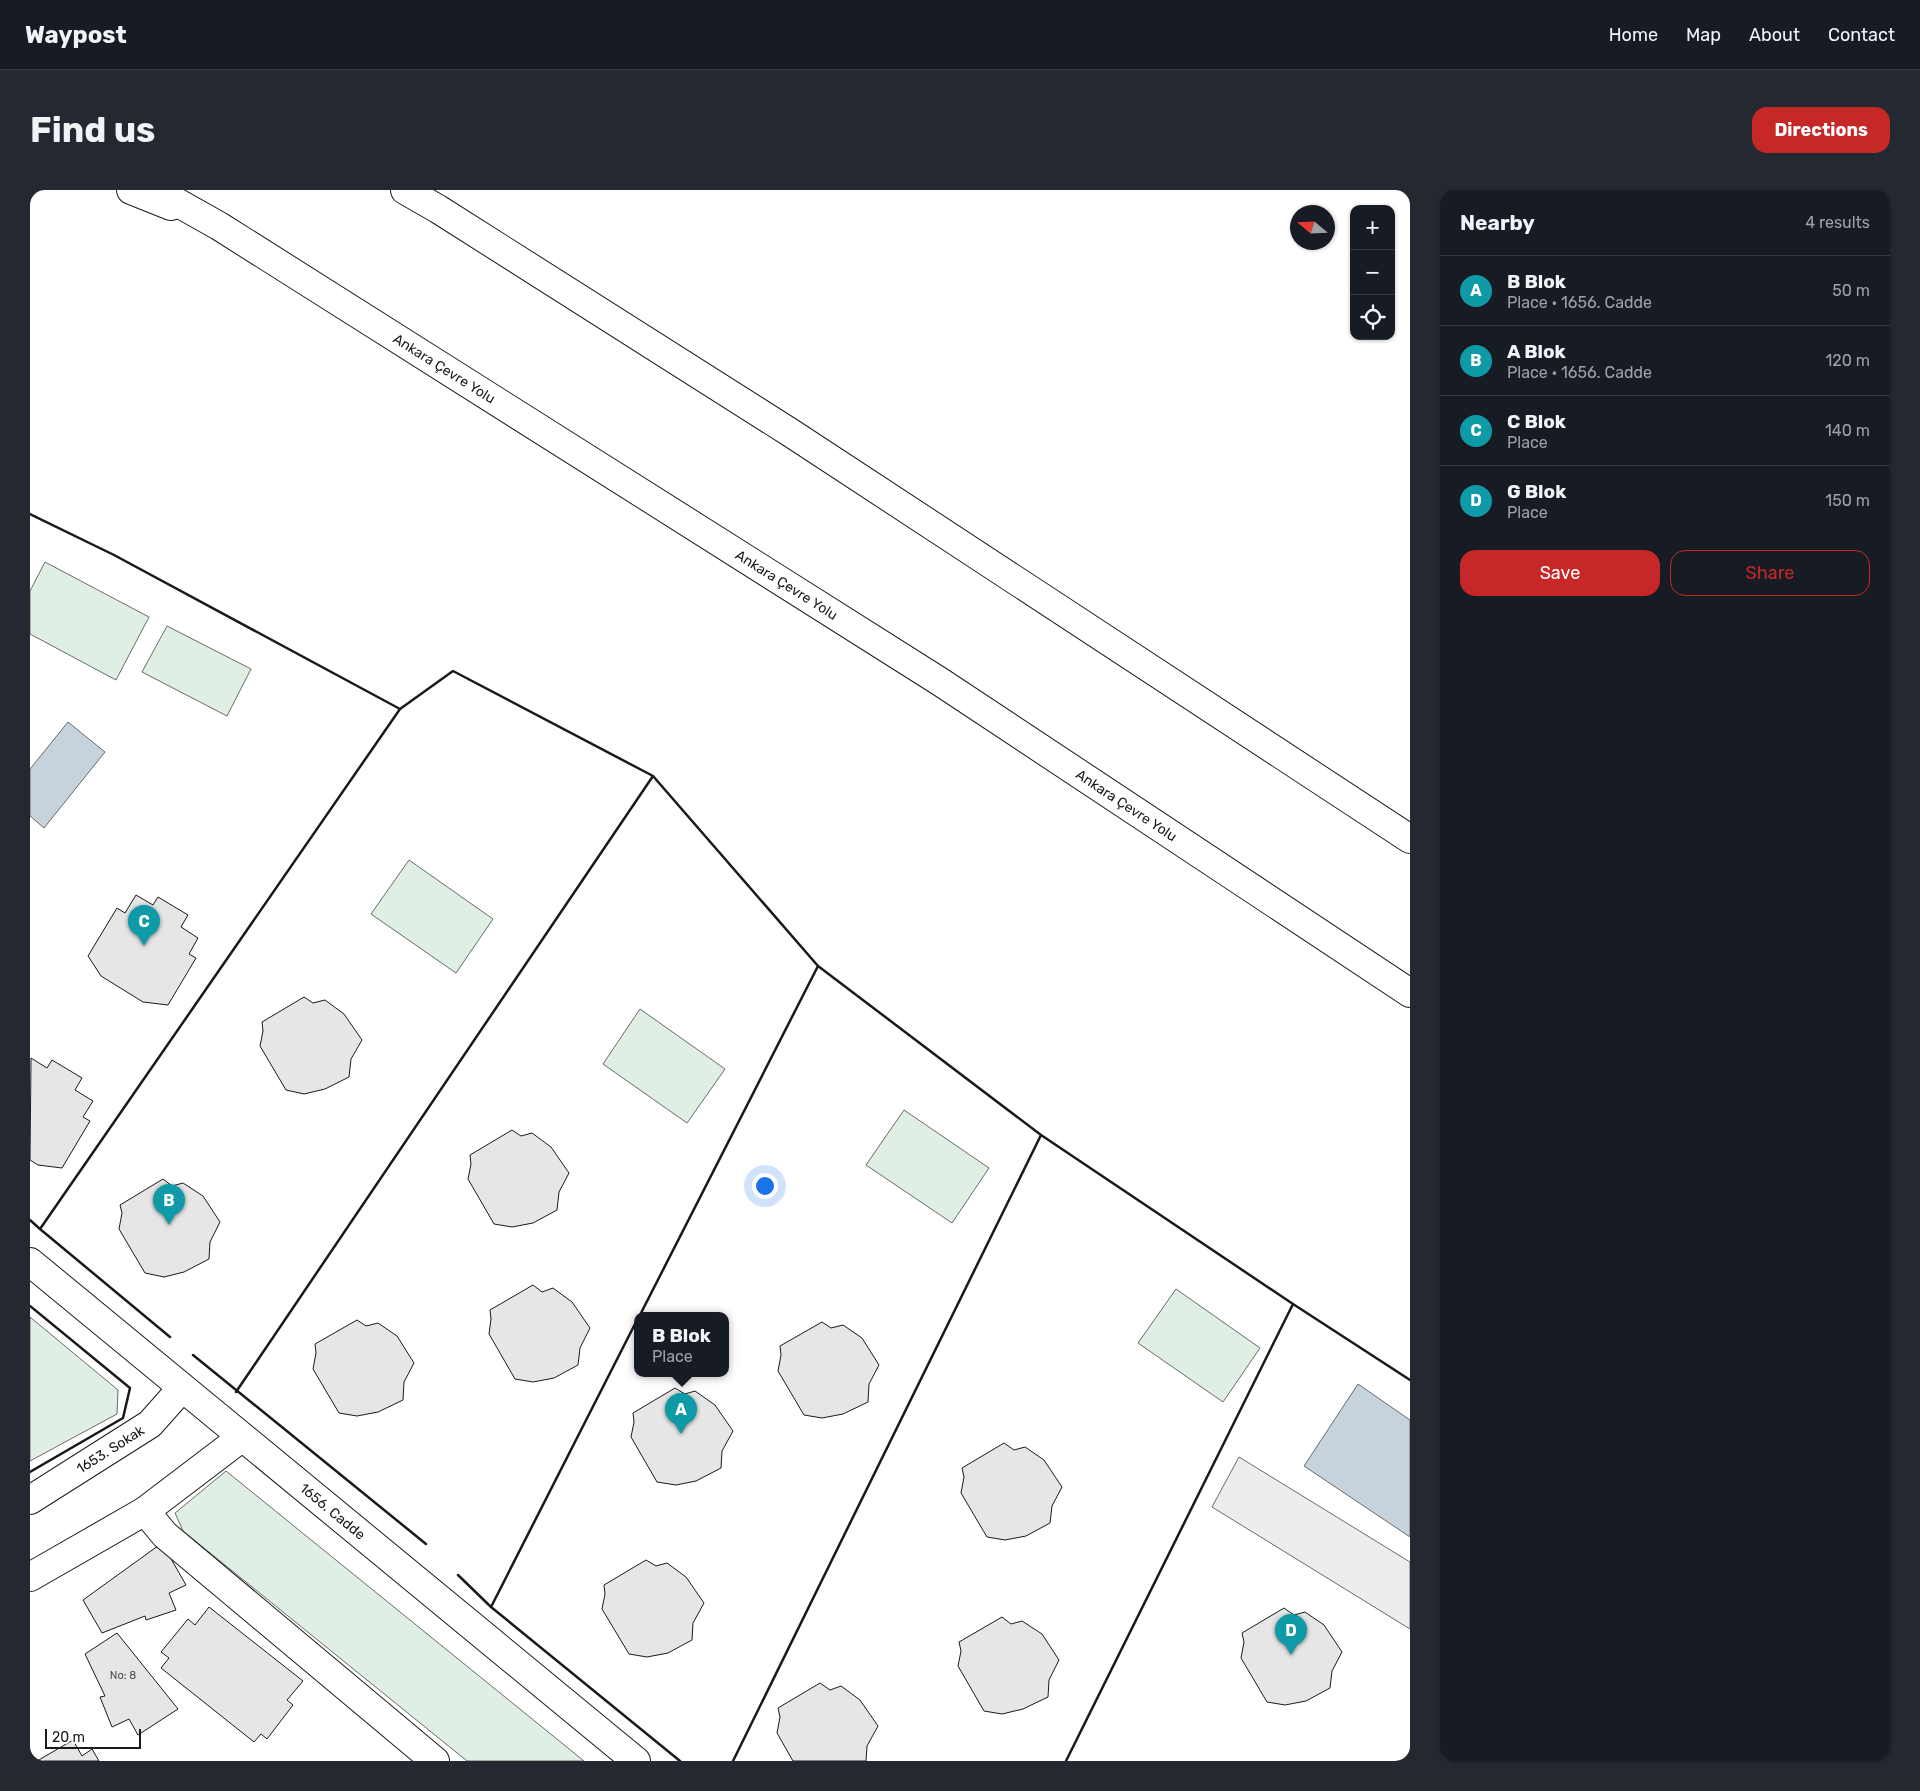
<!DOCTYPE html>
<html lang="en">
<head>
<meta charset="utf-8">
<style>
  :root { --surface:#171b24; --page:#242831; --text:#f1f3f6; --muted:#9ea1a6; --line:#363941; --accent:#c62828 }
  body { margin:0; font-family:Rubik,sans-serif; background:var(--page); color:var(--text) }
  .controls { position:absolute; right:15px; top:15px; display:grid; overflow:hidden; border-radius:10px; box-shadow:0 1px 4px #0004 }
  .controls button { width:45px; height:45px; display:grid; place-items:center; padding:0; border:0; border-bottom:1px solid var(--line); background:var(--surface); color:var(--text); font:25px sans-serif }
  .compass { position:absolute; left:1260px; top:15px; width:45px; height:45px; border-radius:50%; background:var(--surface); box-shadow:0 1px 4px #0004; rotate:289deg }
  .scale { position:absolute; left:15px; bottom:12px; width:96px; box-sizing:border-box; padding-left:5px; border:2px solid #1a1a1a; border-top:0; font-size:14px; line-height:18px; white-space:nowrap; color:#1a1a1a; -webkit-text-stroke:4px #fff; paint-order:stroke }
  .you { position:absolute; left:734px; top:995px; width:18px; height:18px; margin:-12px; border:4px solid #fff; border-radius:50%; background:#1a73e8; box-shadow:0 0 0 8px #1a73e833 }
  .badge { display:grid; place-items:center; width:32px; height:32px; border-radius:50%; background:var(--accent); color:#fff; font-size:16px; font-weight:700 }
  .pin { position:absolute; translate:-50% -41px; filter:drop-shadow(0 1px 2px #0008) }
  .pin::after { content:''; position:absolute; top:26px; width:18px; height:15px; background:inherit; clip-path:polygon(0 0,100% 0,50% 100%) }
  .popup { position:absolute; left:604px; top:1122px; width:95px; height:65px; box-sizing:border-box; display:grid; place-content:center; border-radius:10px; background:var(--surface); filter:drop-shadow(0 1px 4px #0005); font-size:16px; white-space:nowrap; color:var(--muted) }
  .popup b { font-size:19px; color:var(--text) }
  .popup::after { content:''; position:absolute; left:50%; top:100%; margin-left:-10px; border:10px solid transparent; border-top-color:var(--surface) }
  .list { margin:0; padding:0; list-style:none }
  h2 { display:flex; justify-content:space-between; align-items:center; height:65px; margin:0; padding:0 20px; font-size:21px }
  h2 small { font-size:16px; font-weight:400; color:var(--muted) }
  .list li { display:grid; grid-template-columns:32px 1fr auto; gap:15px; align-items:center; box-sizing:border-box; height:70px; padding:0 20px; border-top:1px solid var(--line) }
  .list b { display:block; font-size:19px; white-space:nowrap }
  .list p { margin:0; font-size:16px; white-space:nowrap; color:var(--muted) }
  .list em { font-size:16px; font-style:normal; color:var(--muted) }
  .actions { display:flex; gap:10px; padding:15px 20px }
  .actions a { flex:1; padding:11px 0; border:1px solid var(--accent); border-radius:15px; text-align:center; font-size:18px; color:var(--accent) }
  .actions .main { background:var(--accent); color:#fff }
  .icon { flex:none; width:28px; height:28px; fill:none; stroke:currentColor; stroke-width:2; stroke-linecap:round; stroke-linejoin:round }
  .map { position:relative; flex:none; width:1380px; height:1571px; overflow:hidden; border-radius:15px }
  header { display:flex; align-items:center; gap:30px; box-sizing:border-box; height:70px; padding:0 25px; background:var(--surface); border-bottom:1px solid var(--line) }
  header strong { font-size:24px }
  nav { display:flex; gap:28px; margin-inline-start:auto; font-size:18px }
  .intro { display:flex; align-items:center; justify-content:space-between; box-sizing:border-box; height:120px; padding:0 30px }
  h1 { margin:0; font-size:35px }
  .button { padding:12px 22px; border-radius:15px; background:var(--accent); color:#fff; font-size:18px; font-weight:700 }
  main { display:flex; gap:30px; padding:0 30px }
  aside { flex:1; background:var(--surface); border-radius:15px; box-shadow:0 1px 4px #0004 }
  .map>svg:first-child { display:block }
</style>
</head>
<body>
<header>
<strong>Waypost</strong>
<nav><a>Home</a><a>Map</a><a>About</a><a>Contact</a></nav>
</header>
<div class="intro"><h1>Find us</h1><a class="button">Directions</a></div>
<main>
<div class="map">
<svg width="1380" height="1571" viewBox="0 0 1380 1571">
  <rect width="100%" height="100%" fill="#fff"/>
  <!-- green -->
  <path fill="#e0efe3" stroke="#6a6a6a" d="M15 372 119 427 86 490 0 444V401Z
    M137 436 221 479 197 526 112 482Z
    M379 670 463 729 426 783 341 724Z
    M610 819 695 879 657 933 573 874Z
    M874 920 959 978 922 1033 836 975Z
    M1146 1099 1230 1158 1193 1212 1108 1153Z
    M0 1127 88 1200 87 1224 0 1271Z
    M196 1281 554 1571H437L153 1341 145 1323Z"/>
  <!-- parking -->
  <path fill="#ededed" stroke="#6a6a6a" d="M1209 1267 1380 1372V1439L1182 1317Z"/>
  <!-- water -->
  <path fill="#c6d2dc" stroke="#6a6a6a" d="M38 532 75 562 14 638 0 626V579Z
    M1328 1194 1380 1230V1347L1274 1276Z"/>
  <!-- building -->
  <path fill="#e6e6e6" stroke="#1a1a1a" d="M106 705 123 715 128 707 158 725 151 737 168 748 159 764 166 768 138 815 113 812 71 786 58 766 87 718 95 723Z
    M274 807 283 813 295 810 314 824 332 850 321 869 319 887 295 899 274 904 256 900 230 856 233 841 232 832Z
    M1 868 17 878 22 870 52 888 45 900 63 911 53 927 60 931 32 978 8 975 0 970Z
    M482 940 491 946 502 943 521 957 539 983 529 1002 527 1020 503 1033 482 1037 464 1034 438 989 441 974 440 965Z
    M133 989 142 996 153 993 173 1006 190 1032 180 1052 179 1069 154 1082 134 1087 115 1083 89 1039 92 1023 90 1015Z
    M503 1095 512 1102 523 1098 542 1112 560 1138 550 1158 548 1175 524 1188 503 1192 485 1189 459 1144 461 1129 460 1120Z
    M327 1130 336 1136 348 1133 367 1146 384 1173 374 1192 373 1210 348 1222 327 1226 309 1223 283 1179 286 1163 285 1154Z
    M792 1132 801 1138 813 1135 832 1148 849 1175 839 1194 838 1212 813 1224 792 1228 774 1225 748 1181 751 1165 750 1156Z
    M645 1198 655 1204 665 1201 685 1215 703 1241 692 1261 691 1278 666 1291 646 1295 627 1292 601 1247 604 1232 603 1223Z
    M974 1253 984 1260 995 1257 1014 1270 1032 1297 1022 1316 1020 1333 996 1346 975 1350 957 1347 931 1303 934 1287 932 1278Z
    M132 1353 156 1395 139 1403 146 1420 116 1430 115 1426 72 1443 53 1410Z
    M616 1370 626 1376 637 1373 656 1387 674 1413 663 1433 662 1450 638 1463 617 1467 599 1464 572 1419 575 1404 574 1395Z
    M179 1417 273 1491 257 1510 263 1515 237 1549 231 1544 224 1552 131 1478 139 1468 131 1462 158 1429 165 1435Z
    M1254 1418 1264 1425 1275 1422 1294 1435 1312 1462 1302 1481 1300 1498 1276 1511 1255 1515 1237 1512 1211 1468 1214 1452 1212 1443Z
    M972 1427 981 1434 992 1431 1012 1444 1029 1470 1019 1490 1018 1507 993 1519 972 1524 954 1521 928 1476 931 1461 929 1452Z
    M87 1443 148 1519 108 1545 99 1529 82 1537 70 1507 75 1506 55 1464Z
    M790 1493 800 1500 811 1496 830 1510 848 1536 837 1556 836 1571H763L747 1543 750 1527 748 1518Z
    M43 1550 52 1566 62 1559 69 1571H7Z"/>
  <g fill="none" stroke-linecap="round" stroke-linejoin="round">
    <!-- minor casing -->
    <g stroke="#1a1a1a" stroke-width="30">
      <g id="minor">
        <path id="s1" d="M0 1072 606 1571"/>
        <path id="s2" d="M0 1310 120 1234 152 1198"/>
        <path d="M115 1321 135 1345 405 1571"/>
        <path d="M0 1387 115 1321 211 1248"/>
      </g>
    </g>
    <!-- highway casing -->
    <g stroke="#1a1a1a" stroke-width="30">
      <g id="highway">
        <path d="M101 0 141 16"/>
        <path id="s3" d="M125 0 189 36 909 491 1380 803"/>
        <path d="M375 0 408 19 761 243 1380 649"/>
      </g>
    </g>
    <!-- minor -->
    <use href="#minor" stroke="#fff" stroke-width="28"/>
    <!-- highway -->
    <use href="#highway" stroke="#fff" stroke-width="28"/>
    <!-- wall -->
    <path stroke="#1a1a1a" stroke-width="2.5" d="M0 324 84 365 370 519 10 1039 0 1030
      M788 776 1011 945
      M10 1039 140 1147
      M0 1116 100 1198 93 1228 0 1282
      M610 1125 788 776 623 586
      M163 1165 396 1354
      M206 1202 623 586 423 481 370 519
      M428 1385 461 1417 607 1130
      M461 1417 650 1571
      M703 1571 1011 945 1263 1114
      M1036 1571 1263 1114 1380 1190"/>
  </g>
  <g text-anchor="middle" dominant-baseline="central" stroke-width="4" stroke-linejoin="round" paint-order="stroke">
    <!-- number labels -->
    <g font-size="11" fill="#4d4d4d">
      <text x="93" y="1485">No: 8</text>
    </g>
    <!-- street labels -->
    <g font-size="14" fill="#1a1a1a" stroke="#fff">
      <text stroke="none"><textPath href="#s3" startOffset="340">Ankara Çevre Yolu</textPath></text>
      <text stroke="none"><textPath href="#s3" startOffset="745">Ankara Çevre Yolu</textPath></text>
      <text stroke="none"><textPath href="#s3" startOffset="1150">Ankara Çevre Yolu</textPath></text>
      <text stroke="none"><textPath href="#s2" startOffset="95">1653. Sokak</textPath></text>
      <text stroke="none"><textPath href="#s1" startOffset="392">1656. Cadde</textPath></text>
    </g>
  </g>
</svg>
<div class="controls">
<button>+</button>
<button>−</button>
<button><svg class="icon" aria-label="locate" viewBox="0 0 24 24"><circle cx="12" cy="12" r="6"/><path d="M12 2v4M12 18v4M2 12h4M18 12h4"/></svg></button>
</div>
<svg class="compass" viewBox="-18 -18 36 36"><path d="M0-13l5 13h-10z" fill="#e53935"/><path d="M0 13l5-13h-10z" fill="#9ea1a6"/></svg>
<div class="scale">20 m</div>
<div class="you"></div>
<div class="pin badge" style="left:651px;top:1244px;background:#0f9aa8">A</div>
<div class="popup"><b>B Blok</b>Place</div>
<div class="pin badge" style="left:139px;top:1035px;background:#0f9aa8">B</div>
<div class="pin badge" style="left:114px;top:756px;background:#0f9aa8">C</div>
<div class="pin badge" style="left:1261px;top:1465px;background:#0f9aa8">D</div>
</div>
<aside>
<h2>Nearby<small>4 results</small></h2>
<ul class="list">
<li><span class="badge" style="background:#0f9aa8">A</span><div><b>B Blok</b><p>Place · 1656. Cadde</p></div><em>50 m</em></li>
<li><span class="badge" style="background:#0f9aa8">B</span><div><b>A Blok</b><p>Place · 1656. Cadde</p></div><em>120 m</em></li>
<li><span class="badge" style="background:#0f9aa8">C</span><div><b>C Blok</b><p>Place</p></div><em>140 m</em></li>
<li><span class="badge" style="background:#0f9aa8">D</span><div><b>G Blok</b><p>Place</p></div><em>150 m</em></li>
</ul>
<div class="actions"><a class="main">Save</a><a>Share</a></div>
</aside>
</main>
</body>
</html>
